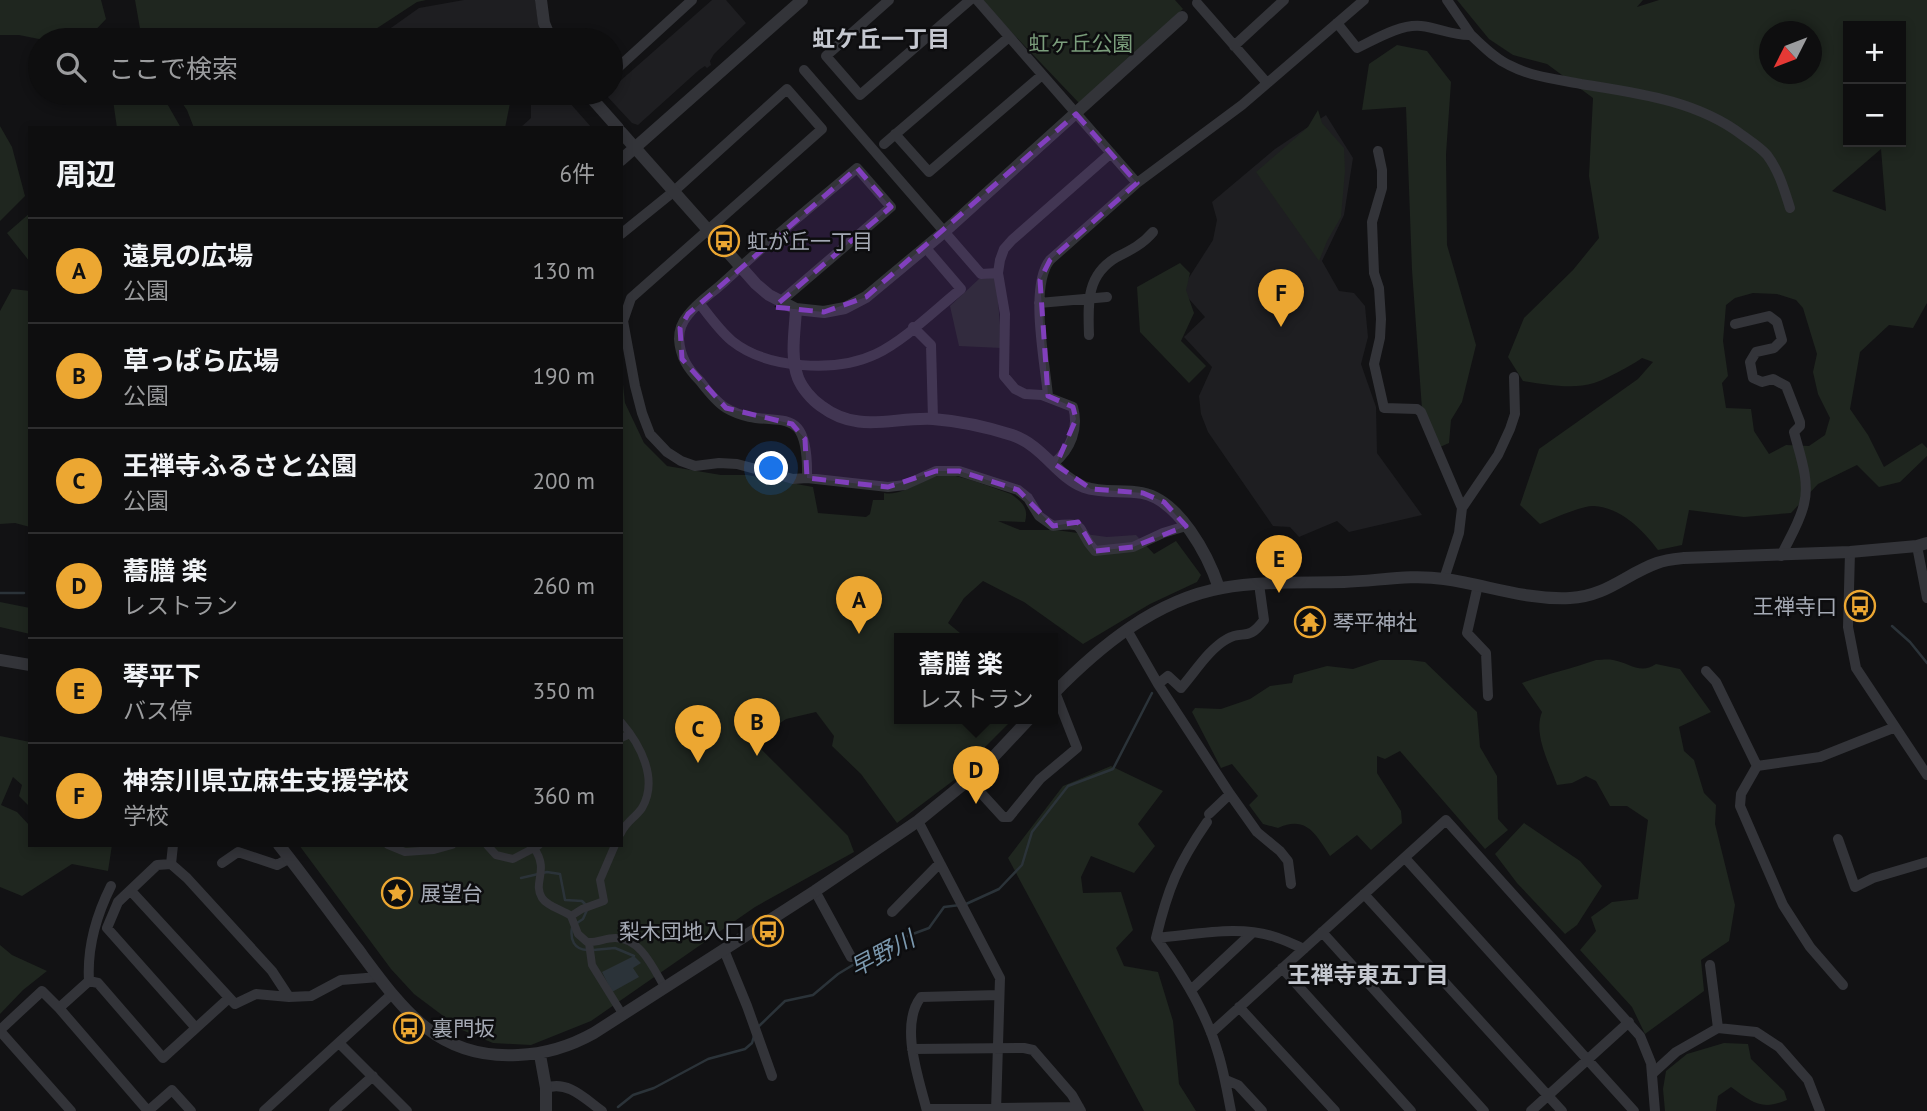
<!DOCTYPE html>
<html lang="ja">
<head>
<meta charset="utf-8">
<style>
  :root { --surface:#0e0e0f; --page:#1c1c1d; --text:#f1f3f6; --muted:#9b9c9e; --line:#2e2e2f; --accent:#eca732 }
  body { margin:0; font-family:"PT Sans","Noto Sans JP",sans-serif; background:var(--page); color:var(--text) }
  .controls { position:absolute; right:21px; top:21px; display:grid; overflow:hidden; border-radius:0px; box-shadow:0 4px 10px #0003 }
  .controls button { width:63px; height:63px; display:grid; place-items:center; padding:0; border:0; border-bottom:2px solid var(--line); background:var(--surface); color:var(--text); font:35px sans-serif }
  .compass { position:absolute; left:1759px; top:21px; width:63px; height:63px; border-radius:50%; background:var(--surface); box-shadow:0 4px 10px #0003; rotate:228deg }
  .you { position:absolute; left:772px; top:469px; width:24px; height:24px; margin:-18px; border:5px solid #fff; border-radius:50%; background:#1a73e8; box-shadow:0 0 0 10px #1a73e833 }
  .badge { display:grid; place-items:center; width:46px; height:46px; border-radius:50%; background:var(--accent); color:#111; font-size:23px; font-weight:700 }
  .pin { position:absolute; translate:-50% -58px; filter:drop-shadow(0 2px 4px #0008) }
  .pin::after { content:''; position:absolute; top:37px; width:24px; height:21px; background:inherit; clip-path:polygon(0 0,100% 0,50% 100%) }
  .popup { position:absolute; left:894px; top:633px; width:164px; height:91px; box-sizing:border-box; display:grid; place-content:center; border-radius:0px; background:var(--surface); filter:drop-shadow(0 2px 5px #0005); font-size:23px; white-space:nowrap; color:var(--muted) }
  .popup b { font-size:26px; color:var(--text) }
  .popup::after { content:''; position:absolute; left:50%; top:100%; margin-left:-14px; border:14px solid transparent; border-top-color:var(--surface) }
  .list { margin:0; padding:0; list-style:none }
  h2 { display:flex; justify-content:space-between; align-items:center; height:91px; margin:0; padding:0 28px; font-size:30px }
  h2 small { font-size:23px; font-weight:400; color:var(--muted) }
  .list li { display:grid; grid-template-columns:46px 1fr auto; gap:21px; align-items:center; box-sizing:border-box; height:105px; padding:0 28px; border-top:2px solid var(--line) }
  .list b { display:block; font-size:26px; white-space:nowrap }
  .list p { margin:0; font-size:23px; white-space:nowrap; color:var(--muted) }
  .list em { font-size:23px; font-style:normal; color:var(--muted) }
  .icon { flex:none; width:38px; height:38px; fill:none; stroke:currentColor; stroke-width:2; stroke-linecap:round; stroke-linejoin:round }
  .map { position:relative; flex:none; width:1927px; height:1111px; overflow:hidden }
  .search { position:absolute; background:var(--surface); box-shadow:0 4px 10px #0003; left:28px; top:28px; width:595px; height:77px; display:flex; align-items:center; gap:18px; box-sizing:border-box; padding:0 24px; border-radius:38px; color:var(--muted); font-size:26px }
  .panel { position:absolute; background:var(--surface); box-shadow:0 4px 10px #0003; left:28px; top:126px; width:595px; height:721px; border-radius:0px }
  .map>svg:first-child { display:block }
</style>
</head>
<body>
<div class="map">
<svg width="1927" height="1111" viewBox="0 0 1927 1111">
  <rect width="100%" height="100%" fill="#121214"/>
  <!-- built -->
  <path fill="#1e1e21" d="M464 0H535L541 40H514L513 37 497 40H374L419 8Z
    M712 0H726L746 23 714 54 710 61 711 65 707 68 705 66 699 70 638 125 632 123 605 94 611 93V89Z
    M528 93H561L592 128H520L531 118V100Z
    M1326 115 1353 158 1344 215 1322 261 1339 291 1354 293 1365 306 1368 337 1361 364 1376 407 1377 453 1422 515 1349 532 1337 521 1299 537 1290 527 1273 526 1208 432 1201 414 1199 396 1212 367 1184 337 1205 317 1181 290 1213 240 1217 220 1212 202 1275 149Z"/>
  <!-- green -->
  <path fill="#1f261f" fill-rule="evenodd" d="M0 0H101L106 19 86 40H44L19 35H0Z
    M135 0H426L417 2 359 40H142Z
    M981 0H1175L1183 9 1079 103Z
    M1457 0H1643L1637 7 1659 0H1927V303L1913 328 1889 325 1860 352 1850 409 1868 435 1884 467 1922 443 1927 448V456L1900 482 1879 487 1857 465 1818 484 1791 513 1744 517 1689 510 1682 545 1658 550C1642 529 1621 508 1594 506 1582 505 1553 519 1540 524L1520 505 1539 449 1638 379 1653 362 1642 358C1632 365 1605 380 1594 383 1572 390 1545 384 1523 381L1508 357 1524 318 1573 270 1599 238 1589 176 1593 98 1547 64 1513 55 1489 39ZM1848 26H1901V142H1848ZM1770 32H1812V74H1770ZM1881 149 1886 211 1832 191ZM1753 293 1777 294 1796 300 1803 308 1817 354 1813 372 1818 394 1830 418 1825 435 1809 446 1786 445 1769 454 1754 431 1751 409 1726 408 1722 383 1728 376 1723 341 1726 305 1735 298Z
    M1397 45 1427 51 1451 82 1446 154 1447 245 1476 345 1462 402 1451 420 1449 443 1440 447 1422 409 1412 270 1406 107 1362 110 1369 64Z
    M112 93H161L181 128H117Z
    M175 93H237V96L254 104 270 105 280 93H374L378 96H393L398 93H512L505 128H194L187 110Z
    M1318 110 1322 123 1344 148 1345 171 1341 217 1327 241 1319 261 1256 172 1308 127Z
    M0 126 12 147 25 196 0 221Z
    M30 213V262L7 233Z
    M1180 263 1190 273 1186 290 1194 313 1181 341 1206 366 1189 383 1140 332 1137 287Z
    M996 277 1002 348 959 346 950 306 979 279Z
    M12 289 30 291V527L15 523 0 524V311Z
    M621 366 625 403 644 443 667 466 721 475H747L813 487 818 513 866 517 870 514 873 500H884V493C902 497 923 478 942 475 956 473 996 489 1011 494 1022 502 1029 508 1025 522L998 521 1020 530H1056L1107 537 1136 535 1154 554 1176 541 1201 575 1197 582 1150 604 1083 644 1024 602 983 581 964 598 948 623 966 638H899V718H1014L981 751 962 774 897 823 861 774 832 746 834 736 816 712 786 719 764 734 761 749 848 836 854 852 755 907 591 1021 531 1045 493 1043 462 1030 414 994 391 969 299 845H621Z
    M0 602 30 608V634L0 627Z
    M1380 660H1410L1425 662 1477 712 1480 747 1497 776 1498 819 1508 830 1485 849 1400 751 1385 759 1377 756V773L1401 811 1402 823 1371 850 1357 835 1330 856C1316 835 1307 815 1278 828L1263 824 1249 805 1258 796 1232 764 1221 768 1192 712 1195 708 1221 709 1250 699 1270 686 1292 683 1294 675 1327 666 1353 669Z
    M1596 660C1601 660 1608 659 1613 660 1630 663 1640 675 1656 664L1680 669 1711 712 1679 727 1684 751 1694 760 1704 793 1716 805 1715 824 1735 905 1729 941 1701 960 1704 991 1645 1034 1632 1007 1580 950 1596 931 1591 917 1612 902 1638 899 1648 820 1627 806H1610L1596 781 1586 776 1572 783 1557 785C1549 763 1533 734 1542 712L1522 683C1546 674 1571 669 1596 660Z
    M0 736 30 742V807L19 796 22 785 13 777 1 805 17 812 30 826V845H112L108 871 72 864 22 896 0 887Z
    M1111 766 1163 791 1138 824 1155 846 1134 873 1091 856 1081 877 1083 893 1121 892 1133 930 1116 948 1124 966 1158 972 1173 1021 1179 1084 1196 1111H1144L1008 858 1063 786Z
    M1524 823 1580 861 1602 886 1577 925 1565 934 1517 883 1495 854Z
    M0 945 12 955 47 971 23 990 0 1014Z
    M1724 1043 1748 1044 1751 1059 1784 1091 1787 1100C1761 1111 1752 1102 1731 1087L1718 1096 1716 1111H1665L1663 1089 1666 1071 1687 1054Z"/>
  <!-- water -->
  <path fill="#2b3339" d="M634 956 641 963 633 968 639 977 612 992 602 972Z"/>
  <g fill="none" stroke-linecap="round" stroke-linejoin="round">
    <!-- stream -->
    <path stroke="#2b3339" stroke-width="2.5" d="M0 593H24
      M1892 626 1910 642 1927 663
      M521 878 547 872 560 874 565 900 582 901 585 904
      M966 904 999 889 1022 865 1032 832 1068 786 1113 769 1152 693
      M577 923 583 919 587 910
      M572 928C570 940 574 949 587 950
      M593 950 615 948 634 956
      M758 1027 785 1001 813 995 838 974 876 951 902 938 929 928 944 907 960 905
      M618 1107 633 1095 654 1088 708 1059 745 1049 752 1043 754 1036"/>
    <!-- pedestrian -->
    <path stroke="#333439" stroke-width="8" d="M621 722C640 744 659 779 642 808 636 817 626 822 621 833
      M621 738 630 734
      M388 845 405 852 434 850 452 845
      M487 845 496 855 513 859 534 848
      M539 845 534 848C550 871 532 882 542 898 548 907 563 910 571 916L578 934 587 942C597 943 605 938 615 938 641 938 653 968 665 988
      M571 916 582 909 604 901 600 880 615 845
      M589 943 592 965 623 1015"/>
    <!-- minor -->
    <path stroke="#333439" stroke-width="10" d="M889 0 826 56 860 95 970 0
      M977 0 1137 183
      M1197 3 1267 83
      M1337 23 1357 48C1376 39 1400 24 1421 26 1439 28 1454 36 1471 35L1447 0
      M1471 35C1483 46 1494 58 1509 65 1532 77 1556 79 1581 84 1636 93 1696 100 1742 135 1750 141 1760 147 1767 155 1779 171 1784 189 1790 208
      M1234 46 1284 0
      M804 70 981 274 998 273
      M611 74 692 0
      M895 134 929 172 1042 75
      M884 144 1009 37
      M1378 151 1382 170V188L1372 222 1374 273 1379 288 1381 319 1380 338 1374 364 1384 408 1417 409 1421 412 1462 508
      M621 234 673 192 787 89 822 129 631 298 623 321 635 386 642 413 650 434 667 452 681 461 695 466 719 463 737 464 793 479 807 478 888 487 905 485 936 471H959L1018 490 1028 498 1039 516 1053 526C1090 521 1074 528 1095 551L1133 547 1163 533 1186 526
      M780 302 891 207 857 168C812 206 766 243 723 283 712 293 697 303 688 315 682 322 679 330 679 339 680 357 688 369 700 381 707 390 716 402 726 408 772 435 809 392 807 478
      M1039 303 1107 297
      M700 304C710 317 720 331 732 341 767 369 836 373 876 354 905 340 935 310 961 289L925 247
      M1735 324 1769 316 1777 322 1782 340 1774 348 1756 352 1750 362 1753 378 1762 382 1773 379 1786 386 1800 422V426L1794 432C1800 455 1810 481 1804 504 1800 522 1789 539 1781 556
      M913 327 931 345 933 419
      M1089 335C1088 303 1086 275 1117 257 1131 250 1143 244 1153 232
      M1048 396C1045 362 1029 286 1050 260L1137 183 1242 105 1364 0
      M1054 463C1071 449 1079 428 1073 407L1042 395 1025 394 1015 389 1004 376 1005 314 998 273 1000 260 1004 249 1012 240 1111 153
      M1917 546 1927 598
      M1850 552 1848 627 1856 668 1927 775
      M1444 579 1459 533 1462 508 1498 455 1510 429 1515 414 1514 377
      M1478 585 1467 633 1486 653 1488 696
      M1127 630 1158 684 1230 794 1257 832 1280 851 1288 861 1291 884
      M1706 671 1716 682 1757 766 1741 794 1740 806 1783 905 1810 947 1843 985
      M1158 684 1168 676 1181 688C1195 672 1209 649 1227 639 1244 629 1247 643 1264 620L1259 584
      M1757 766 1820 757 1893 728
      M970 781 1003 817H1009L1040 779 1077 748 1055 692
      M1209 814 1230 794
      M918 821 1000 978 996 1111
      M1207 822C1178 864 1168 888 1156 938 1182 973 1206 1011 1218 1053 1224 1072 1227 1091 1231 1111
      M1838 839 1855 887 1873 878 1927 862
      M1405 858 1634 1111
      M222 863 238 852 277 865 290 858
      M171 864 173 845
      M131 891 235 1004 256 994 289 997 311 996 341 980 379 977
      M815 891 851 957
      M1364 894 1562 1111
      M892 912 940 863
      M1322 932 1484 1111
      M1156 938C1195 935 1241 924 1278 938 1287 941 1295 945 1304 949
      M724 950 747 1006 772 1076
      M1282 968 1411 1111
      M89 981C87 948 96 916 111 886
      M1191 990 1252 933
      M1239 1007 1335 1111
      M59 1008 148 1111
      M196 1028 107 928 118 902 157 865 171 864 187 878 272 971 289 997
      M1718 1028 1756 1032 1779 1047 1808 1080 1820 1111
      M0 1030 42 991 59 1008 89 981 98 983 163 1058 229 998
      M0 1031 71 1111
      M1211 1033 1446 820 1640 1036 1651 1063 1655 1111
      M339 1043 407 1111
      M912 1049 1024 1048 1033 1050 1072 1095 1081 1111
      M1652 1074 1676 1052 1718 1028 1710 965
      M1226 1080 1238 1085 1262 1111
      M546 1088C568 1080 585 1099 602 1111
      M927 1109 1079 1107
      M148 1111 172 1090 191 1111
      M264 1111 392 994
      M334 1111 373 1076
      M927 1111C919 1079 899 1025 921 997L999 995
      M1531 1111 1629 1022"/>
    <!-- tertiary -->
    <path stroke="#333439" stroke-width="12" d="M541 0 544 23 551 40
      M587 93 618 128
      M621 132 756 284 769 295 796 309C795 331 790 356 798 378 802 388 812 400 821 406 858 434 891 417 933 419 959 421 987 427 1012 435 1044 446 1056 476 1084 487 1103 494 1123 489 1142 493 1179 500 1208 555 1219 588
      M621 160 802 0
      M796 309 824 312 845 308 866 297 944 232 1182 17
      M0 660 30 665
      M1053 694C1099 647 1155 600 1222 588 1261 581 1303 583 1344 582 1378 581 1410 574 1444 579 1488 585 1524 600 1570 598 1607 596 1626 574 1657 563 1665 560 1675 559 1684 558L1850 552 1917 546 1927 543
      M279 845C306 879 331 914 357 948 401 1007 436 1060 518 1055 546 1054 569 1047 594 1033L815 891 918 821 983 768 1030 718
      M540 1055 546 1088V1111"/>
  </g>
  <!-- marked area -->
  <path fill="#813fbd" fill-opacity="0.2" stroke="#813fbd" stroke-width="5" stroke-dasharray="14 9" stroke-linejoin="round" d="M1076 114 1137 183 1050 260 1040 280 1048 396 1073 407 1076 419 1056 465 1091 489 1143 493 1164 502 1186 526 1133 547 1095 551 1078 522 1053 526 1018 490 959 471H936L888 487 807 478 805 439 792 424 726 408 682 359 680 328 688 314 857 168 891 207 774 307 824 312 866 297Z"/>
  <!-- icons -->
  <defs>
    <g id="bus-ring" transform="scale(1.575)"><circle r="9.5" fill="#0d0d0f" stroke="#eca732" stroke-width="1.5"/><path d="M-5-6H5V4H4V6H2V4H-2V6H-4V4H-5ZM-3.5-4V0h7V-4ZM-3.5 1.2v1.5H-2V1.2ZM2 1.2v1.5H3.5V1.2Z" fill="#eca732"/></g>
    <g id="temple-ring" transform="scale(1.575)"><circle r="9.5" fill="#0d0d0f" stroke="#eca732" stroke-width="1.5"/><path d="M0-6L5-2H3V0L6.5 2.5H4V6H1.5V3h-3V6H-4V2.5H-6.5L-3 0V-2H-5Z" fill="#eca732"/></g>
    <g id="sight-ring" transform="scale(1.575)"><circle r="9.5" fill="#0d0d0f" stroke="#eca732" stroke-width="1.5"/><path d="M0-6L1.8-2.2L6-1.7L2.9 1.2L3.7 5.4L0 3.3L-3.7 5.4L-2.9 1.2L-6-1.7L-1.8-2.2Z" fill="#eca732"/></g>
  </defs>
  <g fill-rule="evenodd">
    <use href="#bus-ring" x="724" y="241"/>
    <use href="#bus-ring" x="1860" y="606"/>
    <use href="#temple-ring" x="1310" y="622"/>
    <use href="#sight-ring" x="397" y="893"/>
    <use href="#bus-ring" x="768" y="931"/>
    <use href="#bus-ring" x="409" y="1028"/>
  </g>
  <g text-anchor="middle" dominant-baseline="central" stroke-width="5" stroke-linejoin="round" paint-order="stroke">
    <!-- park labels -->
    <g font-size="21" fill="#7b9e7c" stroke="#0d0d0f">
      <text x="1081" y="43">虹ヶ丘公園</text>
    </g>
    <!-- poi labels -->
    <g font-size="21" fill="#a4a9b4" stroke="#0d0d0f" text-anchor="start">
      <text x="747" y="241">虹が丘一丁目</text>
      <text x="1837" y="606" text-anchor="end">王禅寺口</text>
      <text x="1333" y="622">琴平神社</text>
      <text x="420" y="893">展望台</text>
      <text x="745" y="931" text-anchor="end">梨木団地入口</text>
      <text x="432" y="1028">裏門坂</text>
    </g>
    <!-- neighbourhood labels -->
    <g font-size="23" font-weight="bold" fill="#c5c8d0" stroke="#0d0d0f">
      <text x="881" y="38">虹ケ丘一丁目</text>
      <text x="1368" y="974">王禅寺東五丁目</text>
    </g>
    <!-- water labels -->
    <g font-size="23" font-style="italic" fill="#7b98ae" stroke="#0d0d0f">
      <text transform="translate(882 953) rotate(-28)">早野川</text>
    </g>
  </g>
</svg>
<div class="controls">
<button>+</button>
<button>−</button>
</div>
<svg class="compass" viewBox="-18 -18 36 36"><path d="M0-13l5 13h-10z" fill="#e53935"/><path d="M0 13l5-13h-10z" fill="#9b9c9e"/></svg>
<div class="you"></div>
<div class="pin badge" style="left:859px;top:634px">A</div>
<div class="pin badge" style="left:757px;top:756px">B</div>
<div class="pin badge" style="left:698px;top:763px">C</div>
<div class="pin badge" style="left:976px;top:804px">D</div>
<div class="popup"><b>蕎膳 楽</b>レストラン</div>
<div class="pin badge" style="left:1279px;top:593px">E</div>
<div class="pin badge" style="left:1281px;top:327px">F</div>
<div class="search"><svg class="icon" aria-label="search" viewBox="0 0 24 24"><circle cx="10" cy="10" r="6"/><path d="M15 15l6 6"/></svg>ここで検索</div>
<section class="panel">
<h2>周辺<small>6件</small></h2>
<ul class="list">
<li><span class="badge">A</span><div><b>遠見の広場</b><p>公園</p></div><em>130 m</em></li>
<li><span class="badge">B</span><div><b>草っぱら広場</b><p>公園</p></div><em>190 m</em></li>
<li><span class="badge">C</span><div><b>王禅寺ふるさと公園</b><p>公園</p></div><em>200 m</em></li>
<li><span class="badge">D</span><div><b>蕎膳 楽</b><p>レストラン</p></div><em>260 m</em></li>
<li><span class="badge">E</span><div><b>琴平下</b><p>バス停</p></div><em>350 m</em></li>
<li><span class="badge">F</span><div><b>神奈川県立麻生支援学校</b><p>学校</p></div><em>360 m</em></li>
</ul>
</section>
</div>
</body>
</html>
